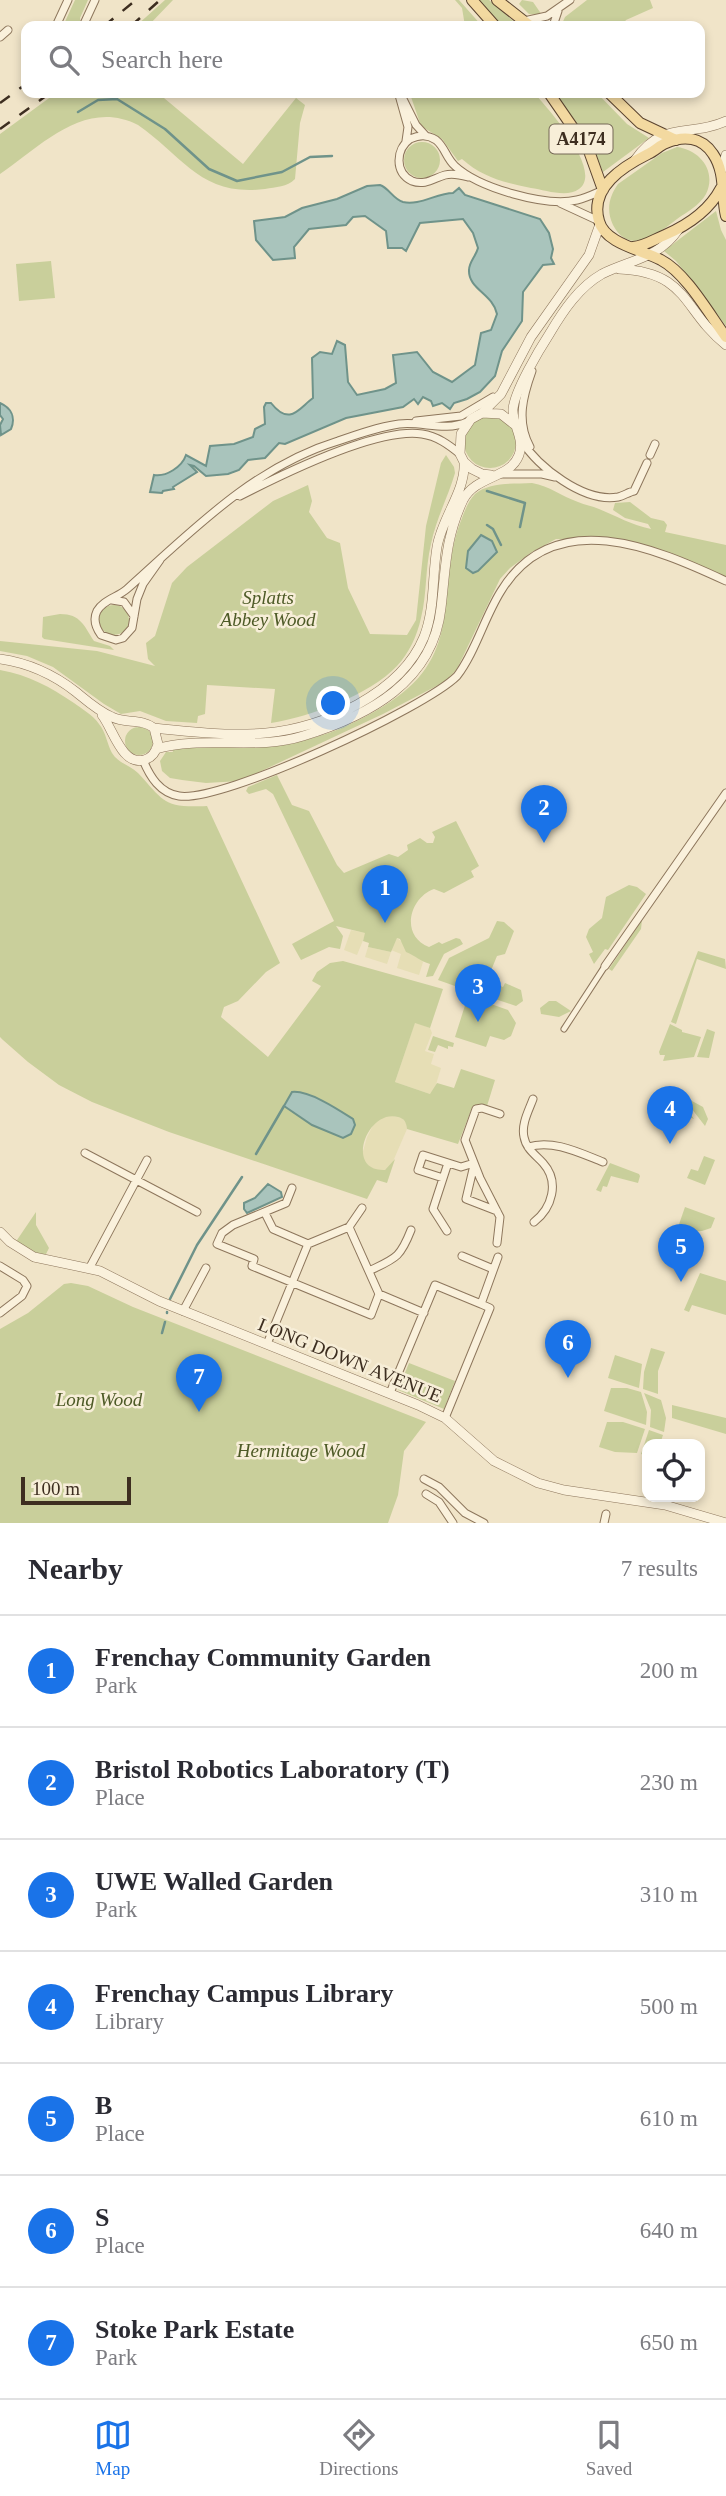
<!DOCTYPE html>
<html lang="en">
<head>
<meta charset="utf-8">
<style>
  :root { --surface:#fff; --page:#f2f2f3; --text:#2b2b33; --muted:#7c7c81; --line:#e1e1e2; --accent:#1a73e8 }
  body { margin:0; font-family:Georgia,serif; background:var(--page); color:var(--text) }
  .controls { position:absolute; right:21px; bottom:21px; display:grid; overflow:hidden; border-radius:14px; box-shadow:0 4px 10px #0003 }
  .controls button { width:63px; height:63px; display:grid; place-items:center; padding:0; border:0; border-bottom:2px solid var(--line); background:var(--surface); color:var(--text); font:35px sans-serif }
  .scale { position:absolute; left:21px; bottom:18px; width:110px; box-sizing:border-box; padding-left:7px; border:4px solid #3d2e20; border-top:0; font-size:19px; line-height:24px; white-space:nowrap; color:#3d2e20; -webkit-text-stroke:5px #f7eed8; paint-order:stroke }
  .you { position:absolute; left:334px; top:704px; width:24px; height:24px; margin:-18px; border:5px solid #fff; border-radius:50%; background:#1a73e8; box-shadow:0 0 0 10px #1a73e833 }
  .badge { display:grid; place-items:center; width:46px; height:46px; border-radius:50%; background:var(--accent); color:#fff; font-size:23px; font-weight:700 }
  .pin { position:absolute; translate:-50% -58px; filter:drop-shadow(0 2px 4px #0008) }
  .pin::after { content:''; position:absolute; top:37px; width:24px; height:21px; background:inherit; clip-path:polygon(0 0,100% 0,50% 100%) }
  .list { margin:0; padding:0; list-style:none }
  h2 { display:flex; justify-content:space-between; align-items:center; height:91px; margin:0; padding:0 28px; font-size:30px }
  h2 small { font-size:23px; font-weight:400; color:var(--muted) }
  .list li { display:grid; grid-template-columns:46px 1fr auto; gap:21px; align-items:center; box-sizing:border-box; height:112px; padding:0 28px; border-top:2px solid var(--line) }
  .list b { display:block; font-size:26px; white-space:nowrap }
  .list p { margin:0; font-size:23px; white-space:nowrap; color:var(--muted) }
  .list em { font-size:23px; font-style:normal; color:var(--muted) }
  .icon { flex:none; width:38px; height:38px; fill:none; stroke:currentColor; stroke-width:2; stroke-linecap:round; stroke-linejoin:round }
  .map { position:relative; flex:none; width:726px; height:1523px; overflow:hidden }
  .search { position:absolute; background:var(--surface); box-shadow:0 4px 10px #0003; left:21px; right:21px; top:21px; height:77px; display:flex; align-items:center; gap:18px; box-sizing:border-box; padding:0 24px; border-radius:14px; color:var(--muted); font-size:26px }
  .sheet { height:875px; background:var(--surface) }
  nav { display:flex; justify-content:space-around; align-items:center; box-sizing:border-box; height:98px; border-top:2px solid var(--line); background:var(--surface); font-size:19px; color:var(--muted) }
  nav a { display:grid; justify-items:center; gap:4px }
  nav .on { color:var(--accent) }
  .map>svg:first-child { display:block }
</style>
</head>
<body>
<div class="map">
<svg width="726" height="1523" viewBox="0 0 726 1523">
  <rect width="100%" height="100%" fill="#f0e4c8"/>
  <!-- farmland -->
  <path fill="#e6deb5" d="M351 930 366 933 357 955 344 950Z
    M397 938 421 958 423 962 419 975 397 968 401 954 391 950Z
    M368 947 391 952 387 964 365 957Z
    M415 1022 430 1028 432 1033 425 1051 434 1054 431 1064 441 1068 434 1091 430 1094 395 1082Z
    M388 1115 402 1118 406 1123 407 1129 391 1166 385 1170 376 1171 364 1162 362 1155 367 1137 375 1121Z"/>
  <!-- green -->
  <path fill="#c9cf9b" d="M75 0H88L80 18 81 26H63Z
    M165 0H173L148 26H136Z
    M455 0H459L482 26H465L462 8Z
    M478 0H489L519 26H500Z
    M522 0 533 2 542 15 529 14 519 4Z
    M587 0H650L653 8 626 20 622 26H561L565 17Z
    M56 93H158L243 164 296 98 305 105 300 123 295 179C287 187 276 187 265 189 201 197 184 157 138 125 85 98 41 146 0 174V134Z
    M412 93H534C547 107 604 171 579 189 567 198 545 190 531 188 505 183 482 177 462 159L458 161 442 139 421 126 410 94Z
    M553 93H597L627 124 649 138 603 172 593 148Z
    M404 160a18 18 0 1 1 36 0a18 18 0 1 1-36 0Z
    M677 147C700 150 717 171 706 194 700 205 687 212 677 219 659 233 630 257 613 225 606 210 609 197 618 184L662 153Z
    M716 211 721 230 726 240V326L676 261 664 251Z
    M51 261 55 298 19 301 16 264Z
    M464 442a26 26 0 1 1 52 0a26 26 0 1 1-52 0Z
    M446 455 454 467 455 473C448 497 436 519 431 544 425 569 427 594 421 618 417 636 409 653 397 666 370 695 309 717 271 723L275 689 207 685 205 714 198 716 197 723 166 721 140 711 121 714 104 704 53 667 27 656 0 651V641L97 651 155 666 148 659 146 643 155 636 172 583 187 567 273 501 308 485 312 501 309 512 327 538 340 543 348 588 370 634 407 635 416 620 426 526 441 463Z
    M532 483C550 486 561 496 578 502 585 505 592 506 599 509 616 516 632 525 651 529L648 524 625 518 613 510 615 503 630 502 651 518 664 521 667 525 665 532 726 545V581L622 542 556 539 532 552 510 568 500 579 457 669 446 681 383 714 240 781 206 783 182 780 170 778 162 771 160 761 166 752H173L172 748C200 744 229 748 258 747 306 746 358 725 397 697 465 649 435 583 462 518 465 510 469 500 475 494 489 482 514 484 532 483Z
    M99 620a15 15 0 1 1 30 0a15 15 0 1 1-30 0Z
    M60 614C81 614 84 626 94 641L110 646 114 650 44 639 42 637 43 617Z
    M0 670C29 675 50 687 74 703 82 709 93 715 99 724 106 732 107 744 112 753 119 764 130 765 138 773 165 802 163 808 207 806L280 963 266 972 238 1001 224 1007 221 1017 268 1057 321 986 312 981 317 972 330 963 343 961 443 989 430 1028 415 1023 395 1082 430 1094 437 1083 454 1088 461 1069 495 1080 487 1106 480 1104 472 1108 458 1144 407 1129C406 1122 405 1119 398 1117 367 1108 344 1172 385 1170L395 1159 387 1183 377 1180 367 1199 169 1132 92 1102 59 1085 28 1062 3 1040 0 1037Z
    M125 741a14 14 0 1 1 28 0a14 14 0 1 1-28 0Z
    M277 775 292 805 309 811 337 865 344 873 389 854 398 857 408 850 407 845 420 838 427 843H433L435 837 432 832 456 821 479 866 471 871 474 877 444 893 434 889C409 898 400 936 429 947L439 942 442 944 456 938 460 939 463 944 444 954 433 976 426 977 430 964C420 961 416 956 406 952L400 939 397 938 391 952 368 947 369 943 363 941 365 933 336 926 343 936 340 949 329 947 301 960 292 944 334 921 273 794 266 789 249 794 246 791 248 787Z
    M629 885 637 887 646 894 608 950 605 949 594 964 589 954 593 952 586 937 589 929 602 918 606 897Z
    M642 920 641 929 612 971 609 969Z
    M497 921 504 922 514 931 505 954 497 956 490 973 474 968 455 986 438 980 449 958 489 938Z
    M698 951 725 959 726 969 697 959 676 1024 671 1022Z
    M473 974 476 978 503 987 505 983 521 990 523 1001 516 1006 459 987Z
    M468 996 508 1010 516 1023 511 1036 504 1040 490 1036 486 1047 455 1037Z
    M549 1001H556L571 1011 559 1017 541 1014 540 1008Z
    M670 1024 682 1030V1032L701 1037 694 1057 663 1061 665 1055H660L659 1052Z
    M707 1029 715 1032 709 1058 697 1057Z
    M433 1036 454 1043 453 1047 448 1046V1049L438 1045 435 1052 428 1050Z
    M681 1095 703 1107 708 1119 705 1126Z
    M680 1100 694 1119 670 1109 673 1101Z
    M704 1156 715 1160 705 1185 687 1178 691 1169 698 1171Z
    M610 1163 639 1174 640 1176 638 1183 611 1176 607 1187 603 1186 601 1192 596 1190Z
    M685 1207 715 1218 711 1228 702 1231 676 1233Z
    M36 1212V1225L49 1248 44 1258 15 1243Z
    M691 1239 701 1245 702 1253 672 1242Z
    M700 1273 726 1281V1315L692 1305 689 1312 684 1310Z
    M71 1283 88 1286 133 1307 426 1422 404 1451 398 1495 388 1523H0V1329L28 1313 64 1284Z
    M651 1348 665 1352 658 1371V1394L643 1389 644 1372Z
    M615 1355 642 1364 639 1388 608 1378Z
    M409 1363 455 1381 444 1409 398 1390Z
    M611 1388H627L641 1392 647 1412 646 1425 604 1411Z
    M644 1393 661 1400 666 1418 664 1432 650 1427 651 1410Z
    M672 1405 726 1418V1434L672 1418Z
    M607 1422H623L645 1429 637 1453 615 1452 599 1447Z
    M649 1430 663 1435 660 1444H647V1456L641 1454Z"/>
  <!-- water -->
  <path fill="#a9c4bc" stroke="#6f938a" stroke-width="2" d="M380 185C389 188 393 199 403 202 419 206 437 193 453 193L459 188 465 195 540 219 549 233 553 249 551 258 554 264 543 265 523 292 522 321 502 351 495 376 480 392 467 399 454 403 450 409 442 403 433 406 431 401 423 397 418 404 414 399 403 407 346 418 285 444 279 443 265 458 248 460 239 470 228 474 206 476 194 466 190 465 197 472 173 487 174 489 163 491 162 493 150 492 154 475C166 477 182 467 186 455L206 466 210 446 234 444 253 437 255 429 265 424 264 407 266 403H271C290 427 299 408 313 398L312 358 320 352 332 354 337 341 345 345 348 382 357 395 385 389 396 383 393 355 417 352 433 372 452 382 475 365 481 333 491 330 497 314C493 294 468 289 469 270 469 262 476 256 478 248L473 233 463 219 420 223 406 251 402 248H388L386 231 365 216 353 217 346 225 309 229 294 247 295 258 273 260 256 240 254 221 285 217 302 208 337 199 367 186Z
    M0 403C11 408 16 417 11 429L1 435 0 425 3 419 0 415Z
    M481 535 492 541 497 552 478 571 473 573 466 568 468 551Z
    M292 1092C309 1090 339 1110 353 1119L355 1125 351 1134 343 1138 312 1125 284 1106Z
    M268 1184 281 1192 282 1197 247 1213 244 1209V1203L255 1198Z"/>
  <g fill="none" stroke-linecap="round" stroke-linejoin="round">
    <!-- stream -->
    <path stroke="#6f938a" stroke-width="2.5" d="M78 112 98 100 117 99 165 129 209 169 237 181 282 172 310 157 332 156
      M487 491 525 503 520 527
      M487 525 493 529 501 545
      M256 1154 284 1106
      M170 1299 197 1245 242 1177
      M167 1313V1312
      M162 1333 165 1322"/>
    <!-- pedestrian casing -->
    <g stroke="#8d765c" stroke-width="7">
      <path id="pedestrian" d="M564 1029 605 966"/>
    </g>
    <!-- minor casing -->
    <g stroke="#8d765c" stroke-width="9">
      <path id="minor" d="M524 21 547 16 570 0
        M56 26 68 0
        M83 26 95 0
        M553 26 558 11
        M0 37 8 30
        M400 93 416 125 426 136
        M399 95 408 127 406 141
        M468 177C461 175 453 173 445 175 434 178 425 186 412 181 394 172 396 149 410 139 419 135 427 134 436 140 445 147 446 158 455 166 479 188 545 207 577 200 586 198 594 194 603 190
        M560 203 599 221
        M416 421 461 416 493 397
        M521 440C538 467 584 503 618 497 623 496 629 492 634 491L647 463
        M530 447C516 421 523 396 532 371
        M650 455 655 444
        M501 474H542L555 477
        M240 496C281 475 377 427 422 434 437 436 449 445 460 454
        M160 560 143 584 137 599 132 628 123 638 116 640 101 635C96 628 93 619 97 611 103 600 118 597 127 589 191 532 253 467 338 441 358 434 378 427 399 424 423 421 444 432 467 422
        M112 600 124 602 134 616
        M143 760C150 777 160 793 179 796 222 803 425 708 457 676 476 651 484 618 501 591 554 504 655 548 726 581
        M605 966 726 793
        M533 1099C529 1110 521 1124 524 1137 526 1149 536 1155 543 1163 560 1182 552 1208 534 1222
        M528 1147C553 1139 580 1153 603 1162
        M85 1153 197 1212
        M474 1165 466 1199 497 1211
        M443 1178 418 1170 423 1155 461 1167 474 1163
        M292 1188 286 1203 233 1225 222 1233 217 1244 254 1259 252 1266 371 1315 379 1294
        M265 1213 273 1229 308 1244 349 1227 362 1208
        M349 1227 379 1294 424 1313
        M447 1231 433 1209 448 1163
        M497 1243 500 1217 480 1178 465 1140 476 1109 482 1108 500 1114
        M462 1256 493 1269
        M0 1266 23 1280 27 1286 22 1296 0 1313
        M90 1267 147 1160
        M369 1271C396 1258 400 1258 411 1230
        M183 1311 206 1268
        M267 1344 308 1244
        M390 1393 435 1285 481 1304
        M445 1418 490 1308 481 1304 498 1257
        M424 1479 439 1487 465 1513 484 1523
        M426 1494 439 1502 453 1523
        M604 1523 606 1514"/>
    </g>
    <!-- tertiary casing -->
    <g stroke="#8d765c" stroke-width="10">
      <path id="tertiary" d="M635 160C664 119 689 138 726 121
        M721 172 726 155
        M619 269C689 272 682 310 726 345
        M482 413 501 414 515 425
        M491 475 482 474 472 469 464 462 460 454 461 434 471 419 482 413 501 394 531 337 589 255 600 224
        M0 659C29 663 53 674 76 692 87 701 98 711 112 717 126 724 141 718 154 728 190 732 229 736 266 733 324 728 401 693 424 637 435 609 432 577 437 547 442 517 466 491 464 462
        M102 715C113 729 122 766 144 760 152 758 156 752 158 744L154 728
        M156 749C204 735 256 751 303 736 368 716 433 682 441 608 446 566 445 539 463 500 476 475 510 479 519 455 525 438 512 425 513 409 515 390 539 350 550 333 563 311 579 287 602 274 630 260 659 258 678 230
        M0 1232 10 1242 34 1257 100 1271 159 1301 418 1405 445 1418 494 1461 538 1483 564 1490 665 1505 726 1523"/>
    </g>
    <!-- primary casing -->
    <g stroke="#5b4430" stroke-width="12">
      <path id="primary" d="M472 0 495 26
        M497 0 530 26
        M549 93 589 151 603 190
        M609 93 640 123 676 140
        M726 216C721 196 726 173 713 154 702 137 684 135 666 143 660 145 655 151 648 154 624 166 589 187 599 221 605 244 643 250 661 260 686 273 709 314 726 337
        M633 247C645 246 653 240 665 235 688 225 709 211 721 188"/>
    </g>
    <!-- pedestrian -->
    <use href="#pedestrian" stroke="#faf1dc" stroke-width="5"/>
    <!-- minor -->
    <use href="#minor" stroke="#faf1dc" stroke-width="7"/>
    <!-- tertiary -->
    <use href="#tertiary" stroke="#faf1dc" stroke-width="9"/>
    <!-- primary -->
    <use href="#primary" stroke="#f3d9a0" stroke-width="10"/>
    <!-- rail -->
    <path stroke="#3d2e20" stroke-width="2.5" stroke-dasharray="12 12" stroke-linecap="butt" d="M104 26 136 0
      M131 26 160 0
      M0 103 26 84
      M0 129 50 93"/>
  </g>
  <g text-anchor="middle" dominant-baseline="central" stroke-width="5" stroke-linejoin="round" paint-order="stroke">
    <!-- shield labels -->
    <rect fill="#f7eed8" stroke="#756857" stroke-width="2" x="549.5" y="124.5" width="63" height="29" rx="5"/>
    <g font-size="18" font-weight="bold" fill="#3d2e20">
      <text x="581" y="139">A4174</text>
    </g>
    <!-- park labels -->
    <g font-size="19" font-style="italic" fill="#4d5a26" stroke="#f7eed8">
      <text x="268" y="597">Splatts<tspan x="268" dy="22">Abbey Wood</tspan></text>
      <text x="99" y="1399">Long Wood</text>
      <text x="301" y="1450">Hermitage Wood</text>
    </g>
    <!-- street labels -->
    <g font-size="19" fill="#3d2e20" stroke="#f7eed8">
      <text transform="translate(350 1360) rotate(22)">LONG DOWN AVENUE</text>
    </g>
  </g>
</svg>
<div class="controls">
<button><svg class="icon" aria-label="locate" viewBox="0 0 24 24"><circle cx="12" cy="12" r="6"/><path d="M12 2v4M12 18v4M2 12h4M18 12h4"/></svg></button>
</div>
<div class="scale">100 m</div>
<div class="you"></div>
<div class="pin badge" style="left:385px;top:923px">1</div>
<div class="pin badge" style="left:544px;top:843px">2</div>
<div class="pin badge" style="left:478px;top:1022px">3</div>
<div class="pin badge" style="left:670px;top:1144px">4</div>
<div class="pin badge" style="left:681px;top:1282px">5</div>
<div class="pin badge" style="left:568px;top:1378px">6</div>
<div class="pin badge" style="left:199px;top:1412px">7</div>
<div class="search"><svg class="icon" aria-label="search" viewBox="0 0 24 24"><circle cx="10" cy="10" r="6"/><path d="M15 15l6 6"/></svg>Search here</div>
</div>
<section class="sheet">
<h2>Nearby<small>7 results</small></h2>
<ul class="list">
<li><span class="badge">1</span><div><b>Frenchay Community Garden</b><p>Park</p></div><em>200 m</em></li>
<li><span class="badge">2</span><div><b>Bristol Robotics Laboratory (T)</b><p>Place</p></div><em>230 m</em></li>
<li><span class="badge">3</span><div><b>UWE Walled Garden</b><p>Park</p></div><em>310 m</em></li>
<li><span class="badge">4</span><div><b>Frenchay Campus Library</b><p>Library</p></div><em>500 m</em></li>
<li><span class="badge">5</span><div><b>B</b><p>Place</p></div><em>610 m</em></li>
<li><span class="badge">6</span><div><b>S</b><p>Place</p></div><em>640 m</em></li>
<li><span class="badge">7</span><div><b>Stoke Park Estate</b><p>Park</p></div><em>650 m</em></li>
</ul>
</section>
<nav>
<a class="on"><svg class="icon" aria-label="map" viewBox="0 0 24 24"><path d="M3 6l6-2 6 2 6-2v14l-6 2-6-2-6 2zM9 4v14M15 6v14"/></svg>Map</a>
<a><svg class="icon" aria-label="directions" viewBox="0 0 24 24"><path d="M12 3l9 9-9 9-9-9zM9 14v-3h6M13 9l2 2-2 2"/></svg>Directions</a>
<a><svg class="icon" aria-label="saved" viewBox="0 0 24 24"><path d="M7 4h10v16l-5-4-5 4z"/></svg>Saved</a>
</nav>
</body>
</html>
